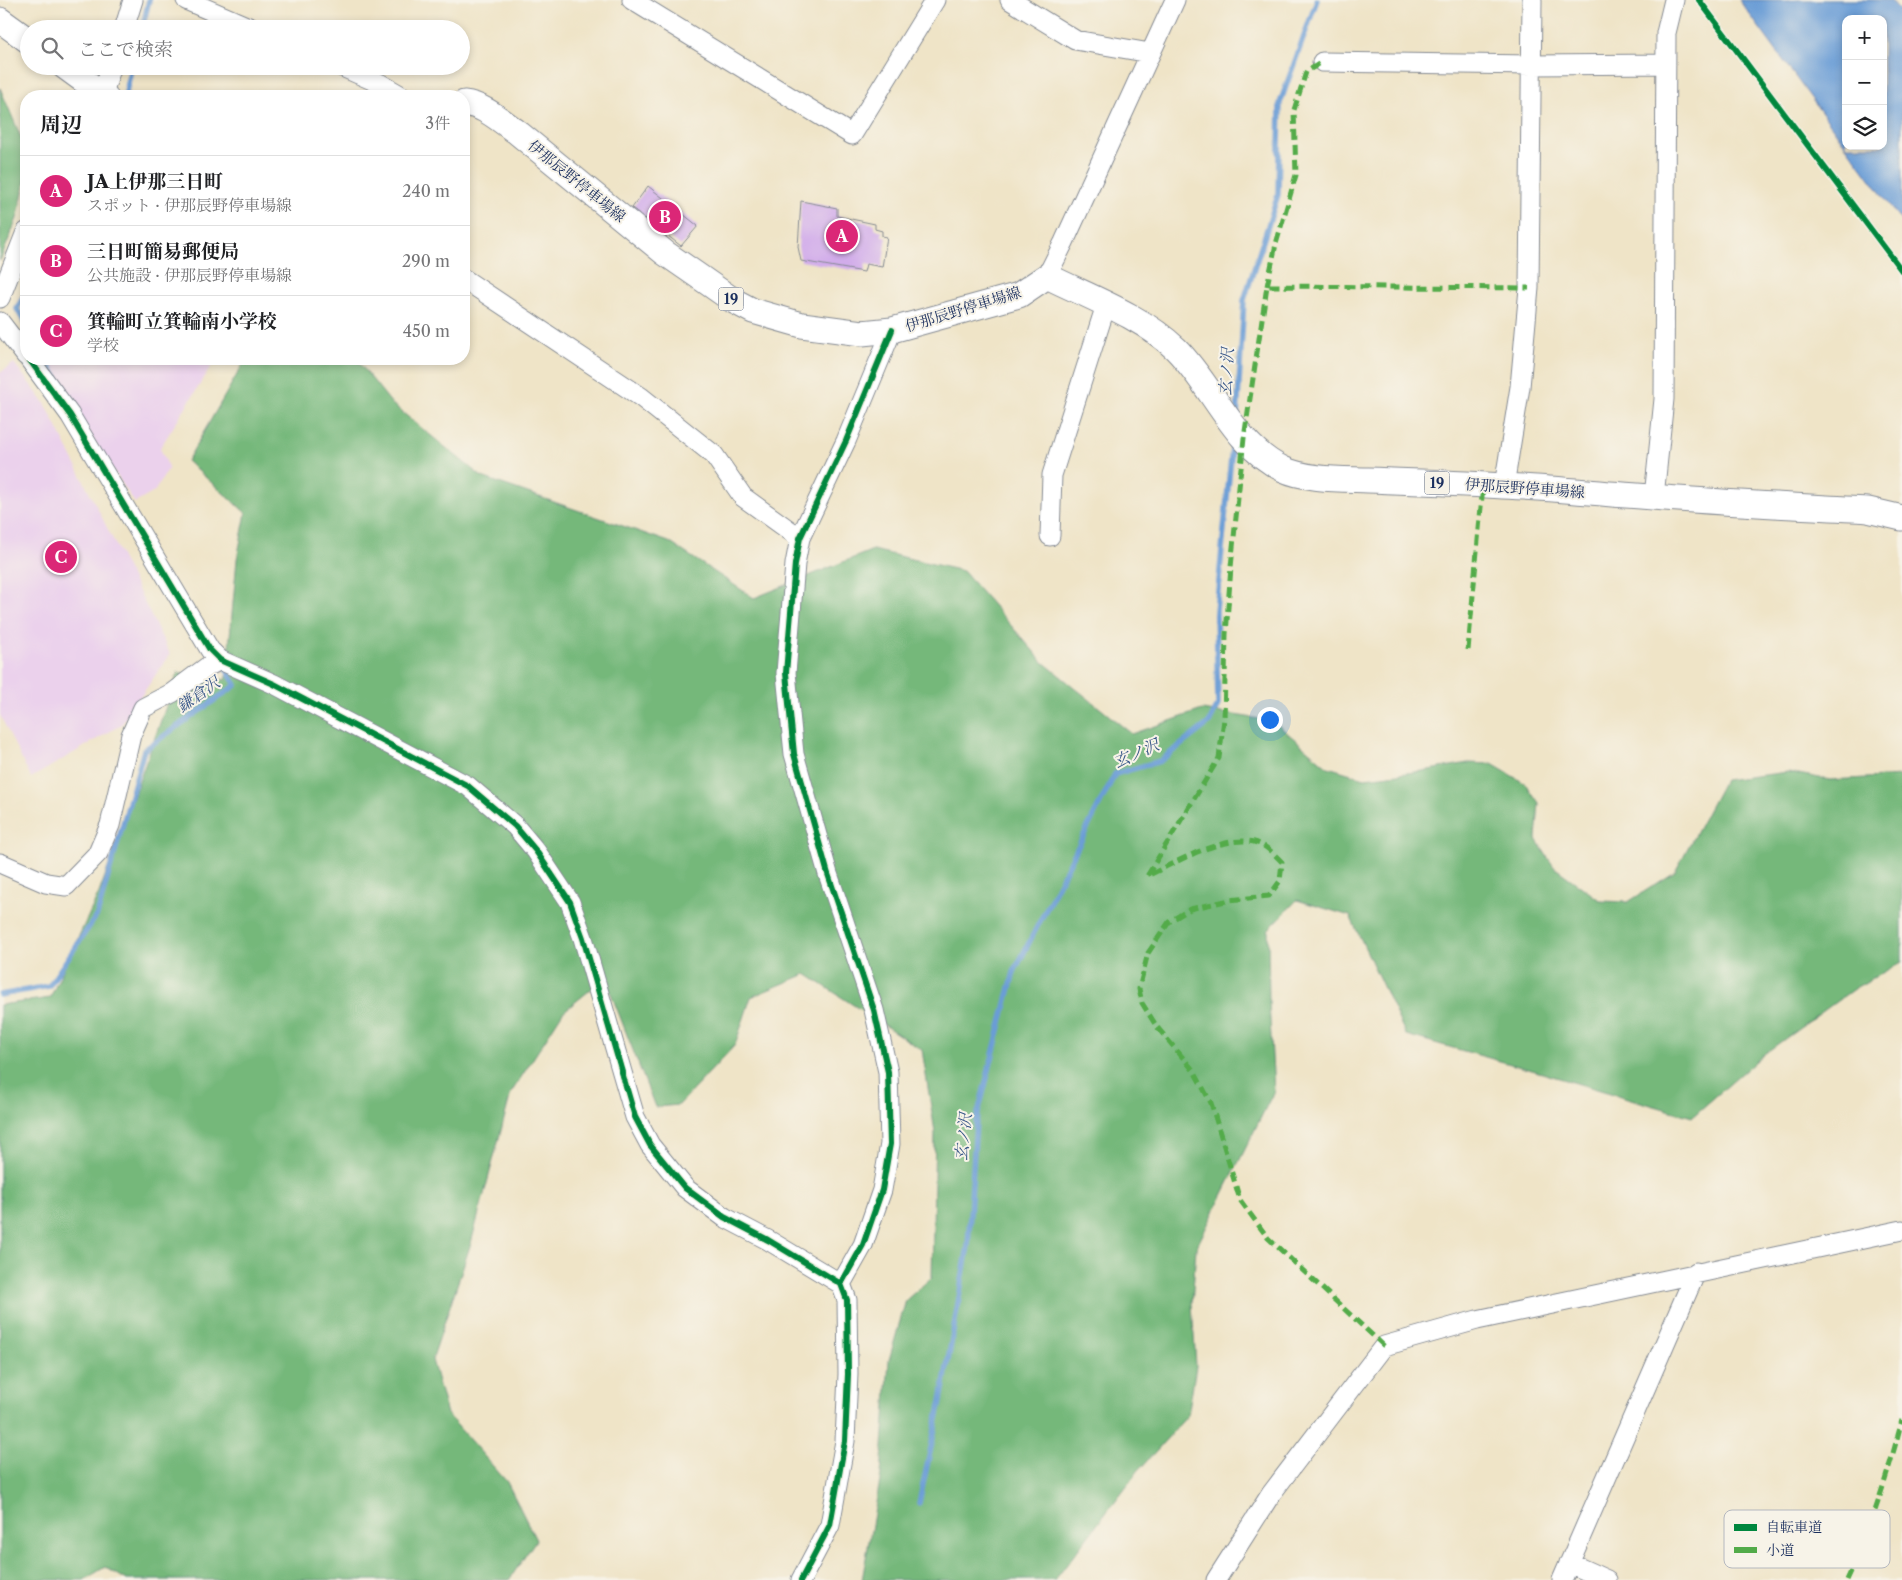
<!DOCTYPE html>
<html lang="ja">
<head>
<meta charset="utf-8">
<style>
  :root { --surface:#fff; --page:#f2f2f2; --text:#202124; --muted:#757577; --line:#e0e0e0; --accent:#db2777 }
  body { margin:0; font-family:"Libre Caslon Text","Noto Serif JP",serif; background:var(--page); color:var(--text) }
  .controls { position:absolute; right:15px; top:15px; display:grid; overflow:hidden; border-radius:10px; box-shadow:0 2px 8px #0003 }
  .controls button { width:45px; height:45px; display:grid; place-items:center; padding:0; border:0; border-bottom:1px solid var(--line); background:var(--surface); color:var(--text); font:25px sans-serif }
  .you { position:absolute; left:1269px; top:719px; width:18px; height:18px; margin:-12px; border:4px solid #fff; border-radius:50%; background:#1a73e8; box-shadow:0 0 0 8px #1a73e833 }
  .badge { display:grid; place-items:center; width:32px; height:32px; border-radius:50%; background:var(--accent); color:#fff; font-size:16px; font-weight:700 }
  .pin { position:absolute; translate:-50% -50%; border:2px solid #fff; box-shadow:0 1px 5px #0006 }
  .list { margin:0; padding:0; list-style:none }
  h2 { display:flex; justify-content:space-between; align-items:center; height:65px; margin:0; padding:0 20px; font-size:21px }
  h2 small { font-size:16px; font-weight:400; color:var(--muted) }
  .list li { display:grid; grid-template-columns:32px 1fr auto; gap:15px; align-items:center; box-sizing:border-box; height:70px; padding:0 20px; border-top:1px solid var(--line) }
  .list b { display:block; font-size:19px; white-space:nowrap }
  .list p { margin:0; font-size:16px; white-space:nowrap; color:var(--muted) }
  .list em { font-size:16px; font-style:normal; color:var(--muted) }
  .icon { flex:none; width:28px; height:28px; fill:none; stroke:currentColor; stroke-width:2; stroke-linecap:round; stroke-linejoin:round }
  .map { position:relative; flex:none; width:1902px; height:1580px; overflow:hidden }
  .search { position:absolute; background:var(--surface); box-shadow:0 2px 8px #0003; left:20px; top:20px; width:450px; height:55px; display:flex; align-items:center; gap:12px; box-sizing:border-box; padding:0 18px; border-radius:28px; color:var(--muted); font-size:19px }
  .panel { position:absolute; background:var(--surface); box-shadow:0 2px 8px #0003; left:20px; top:90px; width:450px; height:275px; border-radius:20px }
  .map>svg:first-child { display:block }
</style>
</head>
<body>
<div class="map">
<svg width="1902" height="1580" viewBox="0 0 1902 1580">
  <rect width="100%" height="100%" fill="#f7f3e8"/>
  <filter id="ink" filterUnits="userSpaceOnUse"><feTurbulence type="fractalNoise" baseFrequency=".02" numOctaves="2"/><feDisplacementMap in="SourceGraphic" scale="10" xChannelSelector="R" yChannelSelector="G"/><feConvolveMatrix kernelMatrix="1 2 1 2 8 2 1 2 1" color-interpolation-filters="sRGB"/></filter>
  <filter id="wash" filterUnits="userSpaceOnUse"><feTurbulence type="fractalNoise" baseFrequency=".0096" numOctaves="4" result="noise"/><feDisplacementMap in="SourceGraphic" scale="20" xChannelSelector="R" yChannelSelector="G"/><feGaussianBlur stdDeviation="1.12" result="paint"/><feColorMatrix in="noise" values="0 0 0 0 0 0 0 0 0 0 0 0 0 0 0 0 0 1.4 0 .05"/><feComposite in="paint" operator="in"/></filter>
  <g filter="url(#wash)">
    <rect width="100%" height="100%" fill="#efe4c7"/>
    <!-- built -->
    <path fill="#ebd1ec" d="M40 359H216L160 448 169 468 154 492 135 503Z
      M14 363 46 405 170 654 121 725 31 778 0 715V373Z"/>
    <!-- forest -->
    <path fill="#74b87a" stroke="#48746c" d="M0 88 26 149V177L18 216 0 261Z
      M246 359H356L392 404 482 477 669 542 754 598 873 550 963 571 1043 662 1132 734 1202 710 1273 721 1328 767 1365 778 1423 771 1468 763 1492 764 1526 784 1539 803 1536 839 1554 867 1601 901 1628 902 1675 872 1724 780 1788 772 1830 780 1902 776V962L1855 988 1764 1054 1692 1117 1525 1068 1406 1035 1350 916 1297 900 1268 930 1269 1002 1274 1091 1196 1248 1192 1304 1196 1366 1188 1415 1138 1471 1055 1580H862L881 1475 889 1360 906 1300 932 1277 935 1132 922 1050 806 974 751 997 735 1045 679 1105 655 1107 605 978 563 1012 511 1093 471 1243 432 1360 447 1414 507 1482 536 1540 509 1580H127L105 1567 84 1580H0V1005L50 998 99 893 178 673 226 680 237 559 246 513 187 461Z"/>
    <!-- water -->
    <path fill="#6b9dd6" stroke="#43669a" d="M1739 0H1891L1902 13V222L1846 146H1883V19H1846V146Z"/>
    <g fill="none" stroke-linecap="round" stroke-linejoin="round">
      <!-- stream -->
      <path stroke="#6b9dd6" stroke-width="5.5" d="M142 29 149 0
        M125 96 132 66
        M26 291 17 309 26 325
        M46 359 69 400
        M1237 418 1244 300 1278 195 1280 103 1317 0
        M0 995 49 986 97 915 144 750 236 685 226 669
        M919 1503 941 1401 968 1246 976 1121 1014 972 1115 774 1160 761 1209 723 1218 705 1216 611 1233 437"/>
    </g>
    <g id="blocks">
      <!-- building -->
      <path fill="#d1acea" d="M648 186 698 226 681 246 632 208Z
        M801 201 837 208V216L875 224V229L882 231V236L887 237 882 267 866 264 864 272 801 261 798 247Z"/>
    </g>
  </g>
  <g filter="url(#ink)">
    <use href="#blocks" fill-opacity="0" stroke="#858a92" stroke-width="1"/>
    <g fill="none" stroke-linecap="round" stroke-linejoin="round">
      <!-- minor casing -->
      <g stroke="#858a92" stroke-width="21">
        <path id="minor" d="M186 0 253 29
          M632 0 852 135 935 0
          M1010 0 1075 40 1150 53
          M124 29 133 0
          M1322 62 1532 65 1666 64
          M340 66 381 84 402 96
          M102 96 112 66
          M1047 276 1064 242 1175 0
          M464 279 641 397 714 455 743 497 800 538
          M0 298 26 232
          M0 322 26 356
          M29 359 70 415 210 650 220 660 274 684 468 786 515 826 536 851 570 902 583 938 635 1117 650 1145 685 1188 724 1217 768 1240 841 1284 847 1300 848 1374 845 1441 830 1525 801 1580
          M1504 486 1520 387 1529 288 1532 0
          M1654 497 1664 399 1666 33 1674 0
          M1050 536 1052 475 1106 305
          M0 863 46 883 66 886 98 853 110 825 131 735 143 708 172 693 207 667 220 660
          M841 1284 863 1245 882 1190 890 1144 888 1072 874 1010 828 874 794 754 786 673 795 564 800 538 846 441 892 330
          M1569 1563 1607 1580
          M1216 1580 1271 1494 1384 1346 1477 1320 1902 1230
          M1562 1580 1696 1272"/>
      </g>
      <!-- major casing -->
      <g stroke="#858a92" stroke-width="27">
        <path id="major" d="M0 20 29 41
          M64 66 105 96
          M464 103C484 105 501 121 517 132L665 253 704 280 734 301 753 311 802 325 862 333 892 330 1019 295 1047 276C1089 297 1142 316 1176 349 1213 386 1234 446 1283 469 1306 480 1343 479 1368 480 1413 482 1458 483 1503 486 1553 488 1603 494 1652 497 1724 503 1796 506 1868 510L1902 518"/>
      </g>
      <!-- minor -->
      <use href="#minor" stroke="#fff" stroke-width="19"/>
      <!-- major -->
      <use href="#major" stroke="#fff" stroke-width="25"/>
      <!-- quiet -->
      <path stroke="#52ab49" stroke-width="5" stroke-dasharray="10 5" stroke-linecap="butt" d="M1267 286 1276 244 1296 175 1294 110 1306 72 1322 62
        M1468 650 1483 485
        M1384 1346 1268 1238 1240 1200 1211 1103 1194 1071 1157 1027 1142 1003 1139 989 1148 953 1169 922 1190 909 1230 900 1269 896 1280 881 1282 862C1273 853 1266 845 1254 842 1222 835 1175 863 1147 876L1219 758 1224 719 1226 634 1231 567 1244 438 1267 286 1529 288
        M1847 1580C1871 1529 1888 1474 1902 1420"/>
      <!-- cycleway casing -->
      <g stroke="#f7f3e8" stroke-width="9">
        <path id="cycleway" d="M1699 0 1902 271
          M29 359 70 415 210 650 220 660 274 684 468 786 515 826 536 851 570 902 583 938 635 1117 650 1145 685 1188 724 1217 768 1240 841 1284 847 1300 848 1374 845 1441 830 1525 801 1580
          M841 1284 863 1245 882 1190 890 1144 888 1072 874 1010 828 874 794 754 786 673 795 564 800 538 846 441 892 330"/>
      </g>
      <!-- cycleway -->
      <use href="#cycleway" stroke="#00873e" stroke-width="6"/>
    </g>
  </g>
  <g text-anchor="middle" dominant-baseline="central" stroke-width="4" stroke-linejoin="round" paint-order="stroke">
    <!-- shield labels -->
    <g fill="#f7f3e8" stroke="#5d6a87" stroke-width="1">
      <rect x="718.5" y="287.5" width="25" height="23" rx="4"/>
      <rect x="1424.5" y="471.5" width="25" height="23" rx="4"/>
    </g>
    <g font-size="14" font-weight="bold" fill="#1b2f5e">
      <text x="731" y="299">19</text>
      <text x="1437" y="483">19</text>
    </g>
    <!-- street labels -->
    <g font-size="15" fill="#1b2f5e" stroke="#f7f3e8">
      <text transform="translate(577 181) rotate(39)">伊那辰野停車場線</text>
      <text transform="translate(963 309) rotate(-17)">伊那辰野停車場線</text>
      <text transform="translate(1525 488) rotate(4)">伊那辰野停車場線</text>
    </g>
    <!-- water labels -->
    <g font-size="16" font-style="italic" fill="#375688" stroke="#f7f3e8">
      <text transform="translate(1226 372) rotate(-87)">玄ノ沢</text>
      <text transform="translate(198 694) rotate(-35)">鎌倉沢</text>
      <text transform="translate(1136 753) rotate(-24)">玄ノ沢</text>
      <text transform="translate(963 1137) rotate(-84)">玄ノ沢</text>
    </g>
  </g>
  <!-- legend -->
  <rect x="1724" y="1510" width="166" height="58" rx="8" fill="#f7f3e8" stroke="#b5b8bf" stroke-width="1"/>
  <rect x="1734" y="1524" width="23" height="7" fill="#00873e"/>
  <rect x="1734" y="1547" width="23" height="6" fill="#52ab49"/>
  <g font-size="14" fill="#1b2f5e">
    <text x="1766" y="1532">自転車道</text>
    <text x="1766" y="1555">小道</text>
  </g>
</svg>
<div class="controls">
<button>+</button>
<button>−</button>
<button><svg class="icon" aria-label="layers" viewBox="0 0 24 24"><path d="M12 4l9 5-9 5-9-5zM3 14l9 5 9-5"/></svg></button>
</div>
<div class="you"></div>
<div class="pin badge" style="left:842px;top:236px">A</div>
<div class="pin badge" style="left:665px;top:217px">B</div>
<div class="pin badge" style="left:61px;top:557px">C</div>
<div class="search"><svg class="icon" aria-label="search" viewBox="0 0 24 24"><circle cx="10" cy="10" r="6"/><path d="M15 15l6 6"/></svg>ここで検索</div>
<section class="panel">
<h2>周辺<small>3件</small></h2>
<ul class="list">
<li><span class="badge">A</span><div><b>JA上伊那三日町</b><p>スポット · 伊那辰野停車場線</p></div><em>240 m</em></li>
<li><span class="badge">B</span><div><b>三日町簡易郵便局</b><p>公共施設 · 伊那辰野停車場線</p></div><em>290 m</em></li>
<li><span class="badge">C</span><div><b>箕輪町立箕輪南小学校</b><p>学校</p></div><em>450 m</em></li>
</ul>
</section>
</div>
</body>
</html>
